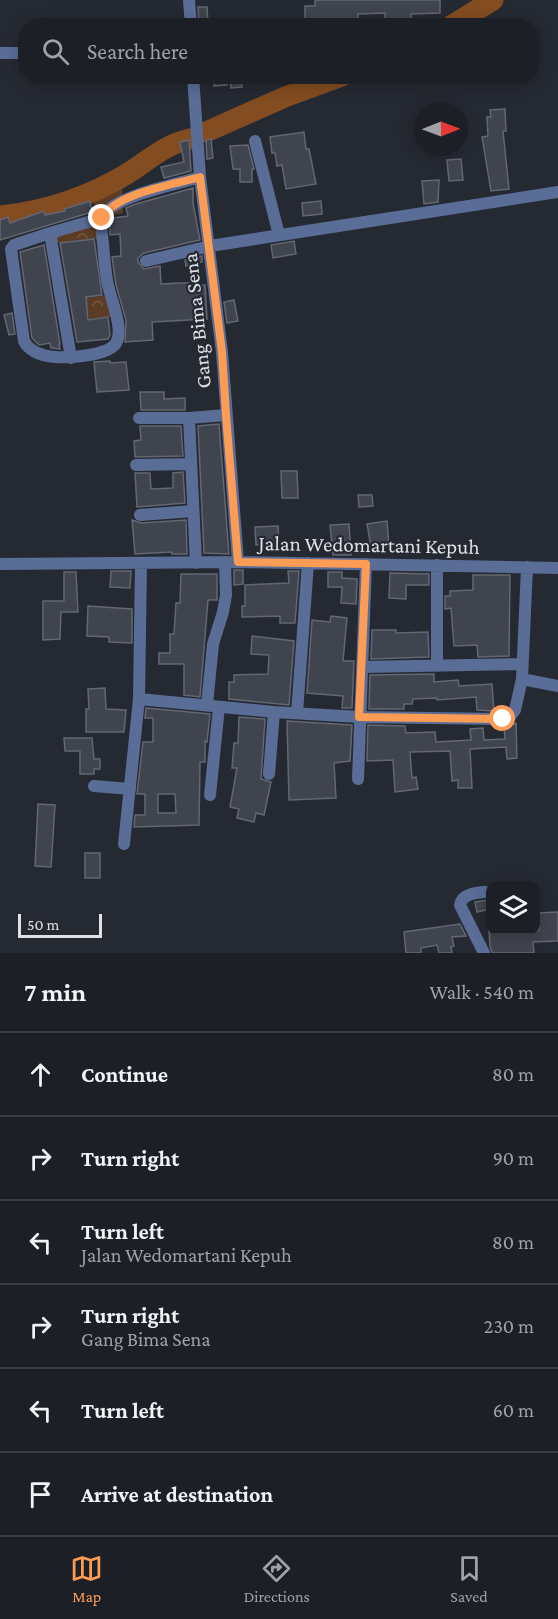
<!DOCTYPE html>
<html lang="en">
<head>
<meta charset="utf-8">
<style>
  :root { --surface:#1c1f26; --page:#292c32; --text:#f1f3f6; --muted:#a0a2a7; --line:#3a3d43; --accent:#fd9d55 }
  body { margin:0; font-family:"Crimson Pro",serif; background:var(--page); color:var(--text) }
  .controls { position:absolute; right:18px; bottom:18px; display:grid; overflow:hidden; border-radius:12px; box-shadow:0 3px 15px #0003 }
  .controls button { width:54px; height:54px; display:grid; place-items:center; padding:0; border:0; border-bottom:2px solid var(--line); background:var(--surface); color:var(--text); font:30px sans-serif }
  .compass { position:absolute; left:414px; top:102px; width:54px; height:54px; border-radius:50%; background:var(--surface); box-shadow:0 3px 15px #0003; rotate:89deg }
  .scale { position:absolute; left:18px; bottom:15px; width:84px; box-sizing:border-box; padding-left:6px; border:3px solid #dee1e7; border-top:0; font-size:16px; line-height:21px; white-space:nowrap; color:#dee1e7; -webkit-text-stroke:4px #252932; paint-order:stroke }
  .stop { position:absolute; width:18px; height:18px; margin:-14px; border:4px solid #fd9d55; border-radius:50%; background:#fff }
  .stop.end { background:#fd9d55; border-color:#fff; box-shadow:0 2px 6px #0008 }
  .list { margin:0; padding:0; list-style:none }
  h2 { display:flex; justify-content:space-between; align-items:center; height:78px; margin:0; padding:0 24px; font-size:26px }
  h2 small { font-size:20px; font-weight:400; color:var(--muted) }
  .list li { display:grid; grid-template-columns:39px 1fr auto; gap:18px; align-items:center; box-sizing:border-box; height:84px; padding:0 24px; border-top:2px solid var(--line) }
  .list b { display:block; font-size:22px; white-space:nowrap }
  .list p { margin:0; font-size:20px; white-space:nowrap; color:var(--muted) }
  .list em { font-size:20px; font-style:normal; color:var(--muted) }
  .icon { flex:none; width:33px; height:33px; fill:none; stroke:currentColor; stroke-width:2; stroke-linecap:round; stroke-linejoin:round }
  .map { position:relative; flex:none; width:558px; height:953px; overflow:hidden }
  .search { position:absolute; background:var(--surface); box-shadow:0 3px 15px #0003; left:18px; right:18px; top:18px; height:66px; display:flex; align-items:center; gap:15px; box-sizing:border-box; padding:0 21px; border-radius:24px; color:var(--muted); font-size:22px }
  .sheet { height:582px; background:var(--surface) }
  nav { display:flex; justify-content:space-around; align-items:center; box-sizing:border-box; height:84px; border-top:2px solid var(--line); background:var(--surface); font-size:16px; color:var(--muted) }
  nav a { display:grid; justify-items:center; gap:3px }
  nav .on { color:var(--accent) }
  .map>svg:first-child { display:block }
</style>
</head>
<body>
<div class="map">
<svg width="558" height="953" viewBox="0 0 558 953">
  <defs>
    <pattern id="park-crowns" width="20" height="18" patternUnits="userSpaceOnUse" patternTransform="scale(1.5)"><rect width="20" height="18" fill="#5d3c25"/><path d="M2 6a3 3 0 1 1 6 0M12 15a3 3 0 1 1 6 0" fill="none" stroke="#745845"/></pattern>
  </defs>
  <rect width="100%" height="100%" fill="#252932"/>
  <!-- park -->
  <path fill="url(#park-crowns)" d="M122 183 123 213 97 218 92 196Z
    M98 220 101 238 54 243 53 234Z
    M110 295 114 316 89 319 86 298Z"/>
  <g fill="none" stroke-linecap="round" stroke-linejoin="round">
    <!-- river -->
    <path stroke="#834c21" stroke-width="21" d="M451 26 493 0
      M206 132 285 97 342 76
      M0 216C44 212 92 196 130 172 153 157 165 144 194 138"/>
  </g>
  <!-- building -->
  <path fill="#40444e" stroke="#626772" stroke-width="1.5" fill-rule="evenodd" d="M315 0H440V13L411 14V20H396V26H385V13L358 14V26H312L311 20H305V6H315Z
    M198 7H207L208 24H199Z
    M214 76H226L227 85 214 86Z
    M241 77 242 87 231 88 230 78Z
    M505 109 506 131H503L509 189 491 191 482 137 488 136 487 117H491L490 110Z
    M304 132 306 149H309L316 184 286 189 282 165 277 166 275 153H272L270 137Z
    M211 139 213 158 207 159 206 140Z
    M189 140 191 171 164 178 161 167 184 162 180 142Z
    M248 145 254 169H252V182H240V169H233L230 146Z
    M461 159 463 180 449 181 447 160Z
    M439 180 438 202 424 204 422 181Z
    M193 188V203L200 240 144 253 138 258V262L144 269 160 266 161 284 179 283H192V286L205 285 207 319 152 322 153 340 125 342 126 320 116 285 112 257 121 256 120 234 110 235V220L113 218 128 216 126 208 136 204Z
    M90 201 92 212 0 240V220L8 217 10 223 44 211 45 215 65 211 64 209Z
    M321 201 322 214 303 216 302 203Z
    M94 239 102 295 86 297 88 320 108 317 110 335 108 339 77 342 60 243Z
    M294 241 296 254 273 258 271 245Z
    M44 245 60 344H59L60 349 51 348 50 343 39 345 32 338 20 252Z
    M202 256V262L186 266 185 260Z
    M234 300 238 321 227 323 224 302Z
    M12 313 15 334 9 335 4 315Z
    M110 361V363L126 362 129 390 97 392 94 362Z
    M140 392H164V399L185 398V410H141Z
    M219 424 229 554 204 553 198 426Z
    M140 426H181L183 456 135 457 134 441 141 440Z
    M281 471H297L298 498H282Z
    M183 472 185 503 137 507 135 473H150L151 489 173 488V473Z
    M358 495H372L373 506 359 507Z
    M132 520 141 523 186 520 187 554H172V552L135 554Z
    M387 521 389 547 377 548V546L371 547 367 524Z
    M349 524 351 555H333L330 525Z
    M278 526 279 544 256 545 255 527Z
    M234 570H243V584L234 585Z
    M111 571H131L130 588 110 587Z
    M288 571H299L295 623H280V616L242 617V606H245V585L289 583Z
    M64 572H76L78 612H61L60 639 43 640V601H64Z
    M328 572H342V578L357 579 356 604 341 603 342 587H328Z
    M390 573 429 574V585H406V599L389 598Z
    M181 574H217V600H208L200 697 184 695V664H159V653H170V634H174L176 603H180Z
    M473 575H510L509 656 478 657 477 645 454 646 451 608 445 609V596H450V591L473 590Z
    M88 606 132 609V643L109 642V637L87 636Z
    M331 616 347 618 343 661H354L352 708H342L343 696 307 693 312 620 330 622Z
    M372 630H396V633L428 632 429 657 371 659Z
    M252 636 294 641 289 705 229 699V682H234V675L268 674 269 655 251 654Z
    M434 674V682L458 680 459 686 492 684 494 711 477 710 476 697 437 700V698L413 699 412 704H404V709H369L370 675Z
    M105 688 106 709 126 710 124 732H86V709H89L88 689Z
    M146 708 210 714 207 742 205 741V762H200L199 825 134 827 135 815H145V794H137L143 742H153V718H145ZM158 794H175L176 813H158Z
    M239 717 265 719 261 779 271 782 264 815 256 813 254 822 237 818 239 809 230 807 237 768H232L234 743H238Z
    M287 721 352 725 350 761 334 763 336 798 289 800Z
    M516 723 517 758 507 759 506 747 470 749 472 788H458V780L452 781 450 751 410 752 412 778 416 777 418 789 395 792 393 760 367 761 368 725 405 726 406 733 435 732 436 742 471 740 470 729 483 728 484 740 505 739 504 727Z
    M64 738H92L94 759H100V769H94V774H80V751H65Z
    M38 804 55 805 51 867 35 866Z
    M85 853H100V878H85Z
    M488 900 490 909 477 912 475 902Z
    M558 912V941L533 942 534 953H492L490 946 489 930H539L538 913Z
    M460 924 466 936 452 937 454 946 451 947 452 953H439L437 945 421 948V953H406L404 932Z"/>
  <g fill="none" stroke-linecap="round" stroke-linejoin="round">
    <!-- minor -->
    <path stroke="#5a6d97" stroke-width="12" d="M189 0 191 26
      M0 53H26
      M193 76 200 177 222 352 238 562
      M255 141 279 235
      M50 233 14 245 11 249 24 341C30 353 43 356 55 357 69 358 108 356 116 343 125 329 109 296 107 280 105 268 104 256 103 243 102 236 100 223 103 216 113 196 179 184 200 177
      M146 261 210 246 558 192
      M71 358 50 233 102 218
      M139 418H189L196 563
      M189 418 226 415
      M136 465 191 464
      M140 515 193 511
      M0 564 238 562 558 568
      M437 666V565
      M362 667 522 664
      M522 679 558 686
      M139 699 274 712 359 717 503 719 509 718 515 710 522 679 527 567
      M207 705 213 644 223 612 226 595 225 562
      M297 713 308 563
      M269 774 274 712
      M358 779 366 564
      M94 786 130 789
      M210 795 219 707
      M124 844 139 699 141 564
      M484 953 460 905C462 894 475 893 485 892"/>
  </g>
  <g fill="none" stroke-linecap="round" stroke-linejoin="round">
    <!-- route -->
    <path stroke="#fd9d55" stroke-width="8" d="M102 218C116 193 173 185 200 177L222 352 226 415 238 562 366 564 359 717 503 719"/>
  </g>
  <g text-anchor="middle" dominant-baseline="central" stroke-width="4.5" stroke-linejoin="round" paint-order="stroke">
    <!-- street labels -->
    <g font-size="21" fill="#dee1e7" stroke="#252932">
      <text transform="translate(197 321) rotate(-96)">Gang Bima Sena</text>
      <text transform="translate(369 545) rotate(1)">Jalan Wedomartani Kepuh</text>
    </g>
  </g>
</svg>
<div class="controls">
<button><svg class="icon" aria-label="layers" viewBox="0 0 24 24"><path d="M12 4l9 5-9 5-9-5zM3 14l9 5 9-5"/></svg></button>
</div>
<svg class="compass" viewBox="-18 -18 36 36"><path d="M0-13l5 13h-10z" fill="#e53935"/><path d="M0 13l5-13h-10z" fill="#a0a2a7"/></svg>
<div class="scale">50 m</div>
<div class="stop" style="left:503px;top:719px"></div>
<div class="stop end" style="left:102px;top:218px"></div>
<div class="search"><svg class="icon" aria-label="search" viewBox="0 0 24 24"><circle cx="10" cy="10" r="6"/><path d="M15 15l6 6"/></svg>Search here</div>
</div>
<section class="sheet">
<h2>7 min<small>Walk · 540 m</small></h2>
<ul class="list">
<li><svg class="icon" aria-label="ahead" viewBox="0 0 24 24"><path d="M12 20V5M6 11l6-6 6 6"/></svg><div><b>Continue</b></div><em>80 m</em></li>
<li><svg class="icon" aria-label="right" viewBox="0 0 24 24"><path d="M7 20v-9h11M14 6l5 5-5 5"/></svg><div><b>Turn right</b></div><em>90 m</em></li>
<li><svg class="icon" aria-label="left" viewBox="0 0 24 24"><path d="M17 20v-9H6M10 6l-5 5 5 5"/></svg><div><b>Turn left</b><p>Jalan Wedomartani Kepuh</p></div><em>80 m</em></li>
<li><svg class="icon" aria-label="right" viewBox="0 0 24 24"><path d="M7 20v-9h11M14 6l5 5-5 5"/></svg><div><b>Turn right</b><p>Gang Bima Sena</p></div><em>230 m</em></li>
<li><svg class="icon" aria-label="left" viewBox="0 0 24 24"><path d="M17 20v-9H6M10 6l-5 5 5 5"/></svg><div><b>Turn left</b></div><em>60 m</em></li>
<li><svg class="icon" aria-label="arrive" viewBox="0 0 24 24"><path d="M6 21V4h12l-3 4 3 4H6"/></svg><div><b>Arrive at destination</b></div></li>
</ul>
</section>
<nav>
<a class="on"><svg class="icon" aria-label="map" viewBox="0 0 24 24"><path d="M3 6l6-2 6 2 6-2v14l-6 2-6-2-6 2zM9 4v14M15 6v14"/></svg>Map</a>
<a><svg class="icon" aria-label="directions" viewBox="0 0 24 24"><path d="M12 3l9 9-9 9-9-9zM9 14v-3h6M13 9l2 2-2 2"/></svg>Directions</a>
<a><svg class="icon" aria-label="saved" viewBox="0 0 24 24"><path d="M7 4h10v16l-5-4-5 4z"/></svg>Saved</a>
</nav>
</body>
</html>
